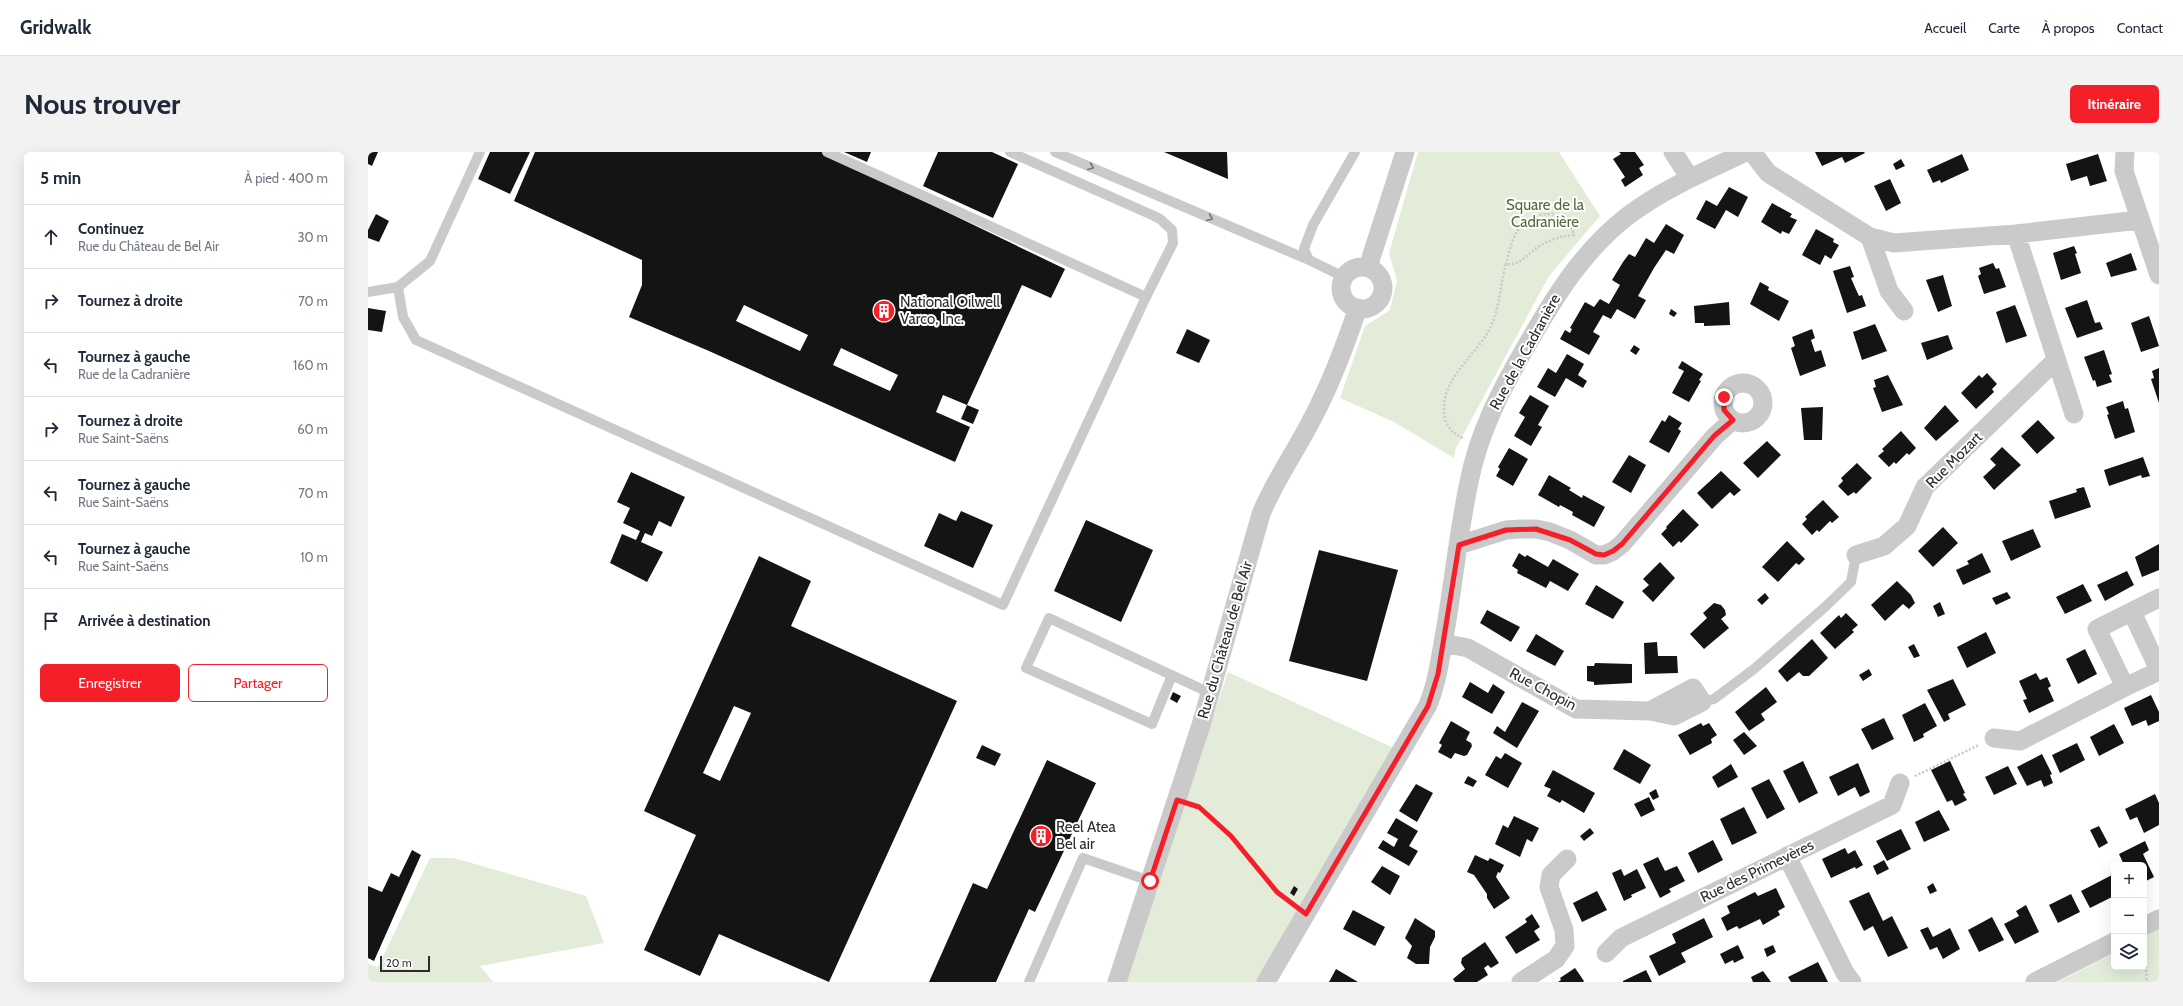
<!DOCTYPE html>
<html lang="fr">
<head>
<meta charset="utf-8">
<style>
  :root { --surface:#fff; --page:#f2f2f3; --text:#1f2937; --muted:#747a83; --line:#e0e1e3; --accent:#f51f29 }
  body { margin:0; font-family:Cabin,sans-serif; background:var(--page); color:var(--text) }
  .controls { position:absolute; right:12px; bottom:12px; display:grid; overflow:hidden; border-radius:6px; box-shadow:0 4px 16px #0002 }
  .controls button { width:36px; height:36px; display:grid; place-items:center; padding:0; border:0; border-bottom:1px solid var(--line); background:var(--surface); color:var(--text); font:20px sans-serif }
  .scale { position:absolute; left:12px; bottom:10px; width:50px; box-sizing:border-box; padding-left:4px; border:2px solid #2d2d2d; border-top:0; font-size:11px; line-height:14px; white-space:nowrap; color:#2d2d2d; -webkit-text-stroke:3px #fff; paint-order:stroke }
  .stop { position:absolute; width:12px; height:12px; margin:-9px; border:3px solid #f51f29; border-radius:50%; background:#fff }
  .stop.end { background:#f51f29; border-color:#fff; box-shadow:0 1px 4px #0008 }
  .list { margin:0; padding:0; list-style:none }
  h2 { display:flex; justify-content:space-between; align-items:center; height:52px; margin:0; padding:0 16px; font-size:17px }
  h2 small { font-size:13px; font-weight:400; color:var(--muted) }
  .list li { display:grid; grid-template-columns:26px 1fr auto; gap:12px; align-items:center; box-sizing:border-box; height:64px; padding:0 16px; border-top:1px solid var(--line) }
  .list b { display:block; font-size:15px; white-space:nowrap }
  .list p { margin:0; font-size:13px; white-space:nowrap; color:var(--muted) }
  .list em { font-size:13px; font-style:normal; color:var(--muted) }
  .actions { display:flex; gap:8px; padding:12px 16px }
  .actions a { flex:1; padding:9px 0; border:1px solid var(--accent); border-radius:6px; text-align:center; font-size:14px; color:var(--accent) }
  .actions .main { background:var(--accent); color:#fff }
  .icon { flex:none; width:22px; height:22px; fill:none; stroke:currentColor; stroke-width:2; stroke-linecap:round; stroke-linejoin:round }
  .map { position:relative; flex:none; width:1791px; height:830px; overflow:hidden; border-radius:6px }
  header { display:flex; align-items:center; gap:24px; box-sizing:border-box; height:56px; padding:0 20px; background:var(--surface); border-bottom:1px solid var(--line) }
  header strong { font-size:19px }
  nav { display:flex; gap:22px; margin-inline-start:auto; font-size:14px }
  .intro { display:flex; align-items:center; justify-content:space-between; box-sizing:border-box; height:96px; padding:0 24px }
  h1 { margin:0; font-size:28px }
  .button { padding:10px 18px; border-radius:6px; background:var(--accent); color:#fff; font-size:14px; font-weight:700 }
  main { display:flex; gap:24px; padding:0 24px }
  aside { flex:1; background:var(--surface); border-radius:6px; box-shadow:0 4px 16px #0002 }
  .map>svg:first-child { display:block }
</style>
</head>
<body>
<header>
<strong>Gridwalk</strong>
<nav><a>Accueil</a><a>Carte</a><a>À propos</a><a>Contact</a></nav>
</header>
<div class="intro"><h1>Nous trouver</h1><a class="button">Itinéraire</a></div>
<main>
<aside>
<h2>5 min<small>À pied · 400 m</small></h2>
<ul class="list">
<li><svg class="icon" aria-label="ahead" viewBox="0 0 24 24"><path d="M12 20V5M6 11l6-6 6 6"/></svg><div><b>Continuez</b><p>Rue du Château de Bel Air</p></div><em>30 m</em></li>
<li><svg class="icon" aria-label="right" viewBox="0 0 24 24"><path d="M7 20v-9h11M14 6l5 5-5 5"/></svg><div><b>Tournez à droite</b></div><em>70 m</em></li>
<li><svg class="icon" aria-label="left" viewBox="0 0 24 24"><path d="M17 20v-9H6M10 6l-5 5 5 5"/></svg><div><b>Tournez à gauche</b><p>Rue de la Cadranière</p></div><em>160 m</em></li>
<li><svg class="icon" aria-label="right" viewBox="0 0 24 24"><path d="M7 20v-9h11M14 6l5 5-5 5"/></svg><div><b>Tournez à droite</b><p>Rue Saint-Saëns</p></div><em>60 m</em></li>
<li><svg class="icon" aria-label="left" viewBox="0 0 24 24"><path d="M17 20v-9H6M10 6l-5 5 5 5"/></svg><div><b>Tournez à gauche</b><p>Rue Saint-Saëns</p></div><em>70 m</em></li>
<li><svg class="icon" aria-label="left" viewBox="0 0 24 24"><path d="M17 20v-9H6M10 6l-5 5 5 5"/></svg><div><b>Tournez à gauche</b><p>Rue Saint-Saëns</p></div><em>10 m</em></li>
<li><svg class="icon" aria-label="arrive" viewBox="0 0 24 24"><path d="M6 21V4h12l-3 4 3 4H6"/></svg><div><b>Arrivée à destination</b></div></li>
</ul>
<div class="actions"><a class="main">Enregistrer</a><a>Partager</a></div>
</aside>
<div class="map">
<svg width="1791" height="830" viewBox="0 0 1791 830">
  <rect width="100%" height="100%" fill="#fff"/>
  <!-- green -->
  <path fill="#e3ecd9" d="M1050 0H1191L1232 64 1181 124 1088 296 1086 306 1026 270 972 246 997 174 1022 158 1029 129 1021 101Z
    M860 520 1028 597 890 830H756Z
    M62 706H86L218 744 236 791 112 814 125 830H0V812L10 815Z
    M1791 777V830H1690L1746 801V815H1776V785Z"/>
  <!-- building -->
  <path fill="#141414" fill-rule="evenodd" d="M0 0H10L4 14 0 12Z
    M122 0H162L142 42 110 27Z
    M167 0H454L697 117 683 146 654 133 599 253 575 243 568 260 602 275 587 310 341 199 261 165 274 133V108L146 49ZM376 153 440 183 432 199 368 169ZM473 196 530 223 522 239 465 213Z
    M476 0H503L499 10Z
    M570 0H624L650 12 625 66 555 34Z
    M796 0H859L860 27Z
    M1251 0H1267L1276 13 1271 16 1275 23 1257 35 1253 28 1257 25 1245 7 1253 2Z
    M1447 0H1496L1497 1 1477 11 1474 5 1454 14Z
    M1594 2 1601 18 1573 31 1572 28 1565 31 1559 18Z
    M1730 2 1739 29 1722 34 1719 24 1703 29 1698 12Z
    M1533 7 1537 14 1528 18 1525 12Z
    M1522 27 1533 51 1518 59 1506 34Z
    M1361 35 1380 45 1370 65 1358 58 1347 77 1328 67 1338 48 1349 54Z
    M1404 51 1424 62 1422 65 1429 68 1421 82 1414 79 1413 82 1393 70Z
    M8 62 21 69 11 90 0 86V78Z
    M1298 72 1316 83 1306 102 1298 98 1286 116 1270 144 1278 148 1267 167 1249 157 1243 167 1235 163 1225 180 1232 184 1221 203 1192 187 1197 178 1202 181 1204 177 1202 176 1217 150 1226 155 1232 147 1241 152 1252 133 1244 128 1255 110 1261 102 1267 105 1278 86 1286 91Z
    M1448 77 1466 87 1465 90 1471 93 1463 107 1457 103 1452 113 1434 103Z
    M1706 94 1709 101 1707 102 1713 121 1693 128 1685 101Z
    M1763 101 1769 118 1743 125 1738 111Z
    M1625 111 1628 117 1631 116 1638 135 1616 142 1610 124 1613 122 1611 116Z
    M1482 114 1486 125 1483 126 1486 133 1491 144 1494 143 1498 154 1479 161 1465 119Z
    M1575 123 1584 154 1570 160 1558 128Z
    M1392 130 1401 135 1400 138 1421 149 1411 169 1382 152Z
    M1719 148 1727 171 1732 170 1735 177 1709 186 1697 156Z
    M1361 150 1362 173 1336 174V171H1327L1326 154Z
    M1647 153 1659 184 1638 191 1628 160Z
    M0 156 18 159 14 180 0 178Z
    M1303 157 1309 161 1306 165 1301 162Z
    M1781 164 1791 194 1773 200 1763 171Z
    M1507 172 1519 199 1494 208 1485 180Z
    M819 177 842 188 831 211 808 201Z
    M1444 177 1447 186 1443 188 1447 200 1453 198 1458 214 1432 224 1423 196 1427 194 1424 185Z
    M1580 183 1585 197 1559 208 1553 191Z
    M1266 193 1272 197 1268 203 1262 199Z
    M1736 198 1744 222 1741 223 1744 230 1729 235 1727 228 1725 229 1716 205Z
    M1199 202 1216 212 1210 223 1219 229 1215 236 1198 226 1187 245 1169 235 1180 216 1188 221Z
    M1314 209 1335 222 1331 228 1333 229 1321 250 1304 241 1316 219 1310 216Z
    M1791 216V251L1783 227 1786 226 1784 219Z
    M1619 221 1629 232 1624 237 1626 240 1608 257 1593 241 1611 223 1614 226Z
    M1520 223 1535 253 1514 260 1505 236 1508 235 1506 228Z
    M1162 243 1181 254 1170 273 1174 275 1163 294 1146 284 1157 265 1151 261Z
    M1755 249 1757 257 1760 256 1767 280 1747 287 1739 263 1741 262 1738 255Z
    M599 253 611 258 605 272 593 267Z
    M1577 253 1591 269 1568 289 1556 276Z
    M1455 255 1454 288H1436L1433 256Z
    M1301 263 1314 271 1310 277 1313 279 1301 301 1281 290 1294 268 1297 270Z
    M1670 268 1687 286 1669 302 1653 284Z
    M1533 279 1548 296 1541 303 1539 301 1528 312 1526 310 1521 315 1510 304 1516 299 1514 297Z
    M1399 289 1413 303 1390 326 1375 311Z
    M1634 295 1653 313 1626 338 1615 325 1628 313 1622 307Z
    M1141 296 1160 307 1145 334 1128 324 1132 317 1130 315Z
    M1261 303 1278 313 1263 341 1244 330Z
    M1775 305 1782 324 1774 326 1773 323 1741 334 1736 318Z
    M1489 311 1504 326 1488 342 1486 340 1480 344 1470 334 1475 329 1473 326Z
    M1353 319 1373 338 1366 344 1362 340 1344 357 1329 341Z
    M263 320 317 345 303 375 291 369 284 384 277 381 273 390 295 400 279 430 242 411 254 382 268 388 272 379 255 371 262 356 249 350Z
    M1181 323 1203 336 1201 338 1214 346 1215 343 1237 355 1226 375 1204 363 1205 360 1192 353 1191 355 1170 343Z
    M1716 335 1723 355 1687 367 1681 349 1709 340 1708 337Z
    M1455 348 1471 365 1464 371 1462 369 1451 380 1449 378 1444 383 1434 372 1439 367 1437 365Z
    M1315 357 1331 373 1313 391 1311 389 1305 395 1293 382 1299 376 1298 375Z
    M593 359 625 373 605 416 556 394 571 361 588 369Z
    M718 368 785 398 753 470 686 439Z
    M1575 375 1590 391 1565 415 1550 399Z
    M1665 377 1673 395 1643 409 1634 389Z
    M1419 389 1437 407 1431 413 1428 411 1410 430 1394 415Z
    M1791 392V418L1774 425 1767 405Z
    M951 398 1030 418 999 529 921 509Z
    M1151 401 1157 405 1159 403 1180 415 1185 407 1211 422 1200 439 1182 429 1178 436 1149 421 1150 418 1144 414Z
    M1614 401 1623 420 1595 433 1588 418 1601 412 1599 409Z
    M391 404 443 429 423 474 589 549 461 830 351 782 332 824 276 798 328 683 276 659ZM366 554 383 561 352 629 335 621Z
    M1292 410 1307 426 1285 450 1274 439 1281 433 1275 427Z
    M1759 419 1766 433 1737 449 1729 433Z
    M1529 429 1543 443 1547 451 1541 457 1535 452 1517 469 1503 453Z
    M1715 432 1724 449 1697 462 1688 445Z
    M1228 433 1256 450 1245 467 1217 452Z
    M1639 440 1643 446 1628 453 1624 446Z
    M1397 441 1401 446 1394 453 1389 448Z
    M1572 450 1577 462 1570 465 1565 454Z
    M1346 451 1353 453 1357 458 1358 463 1353 467 1361 476 1336 497 1322 482 1339 466 1335 461Z
    M1119 458 1152 475 1143 490 1112 471Z
    M1478 461 1490 473 1484 478 1486 480 1467 497 1452 481 1471 463 1473 466Z
    M1618 480 1628 501 1599 516 1589 495Z
    M1168 482 1196 499 1187 514 1158 499Z
    M1444 487 1460 506 1441 524H1435L1431 520 1419 530 1410 519Z
    M1289 490 1290 504H1309L1310 521 1277 522 1276 491Z
    M1546 492 1552 504 1546 506 1540 495Z
    M1717 497 1729 522 1710 532 1698 507Z
    M1227 511 1264 512V531L1226 533V530L1219 529V514H1226Z
    M1501 517 1504 523 1495 529 1491 523Z
    M1668 521 1672 528 1679 525 1683 534 1680 536 1686 549 1661 561 1655 548 1659 547 1651 529Z
    M1585 527 1598 553 1580 562 1582 567 1576 570 1559 538Z
    M1102 530 1120 541 1125 532 1137 540 1124 562 1094 545Z
    M1398 535 1409 550 1393 562 1397 568 1381 579 1367 560Z
    M805 540 813 544 809 551 802 547Z
    M1783 543 1791 560V569L1780 574 1778 568 1764 574 1756 556Z
    M1154 550 1171 559 1149 596 1125 581 1129 574 1137 580Z
    M1557 551 1569 574 1555 582 1556 585 1546 590 1534 563Z
    M1516 566 1526 587 1504 598 1493 577Z
    M1083 569 1102 580 1098 588 1103 591 1104 594 1099 603 1096 604 1087 601 1083 607 1070 600 1074 593 1071 591Z
    M1333 571 1335 574 1341 571 1349 583 1343 587 1344 591 1322 603 1310 583Z
    M1746 572 1756 591 1731 604 1722 585Z
    M1376 580 1389 594 1376 603 1365 588Z
    M1709 591 1717 608 1692 621 1684 603Z
    M614 593 633 602 627 614 608 606Z
    M1256 597 1283 613 1272 632 1245 617Z
    M1137 601 1154 611 1140 636 1117 623 1128 604 1133 607Z
    M1674 602 1684 622 1682 623 1685 631 1676 635 1673 628 1659 634 1649 615Z
    M679 608 728 631 667 760 661 757 628 830H561L605 731 619 737Z
    M1435 609 1450 641 1431 651 1415 619Z
    M1582 609 1597 641 1595 642 1599 648 1587 654 1584 648 1579 650 1563 618Z
    M1490 611 1502 640 1492 645 1487 635 1470 644 1461 625Z
    M1363 612 1370 625 1350 636 1344 625Z
    M1640 614 1649 632 1626 643 1617 625Z
    M1185 618 1227 641 1216 661 1194 648 1192 651 1179 644 1183 637 1176 634Z
    M1100 624 1109 629 1105 635 1096 631Z
    M1401 627 1417 657 1399 667 1383 636Z
    M1048 632 1065 641 1049 670 1031 659Z
    M1288 637 1291 645 1285 648 1281 641Z
    M1787 642 1791 651V673L1776 681 1769 665 1762 668 1757 657Z
    M1281 645 1287 658 1273 665 1266 652Z
    M1376 655 1389 681 1364 693 1352 667Z
    M1571 658 1582 678 1556 690 1547 670Z
    M1146 664 1171 676 1164 690 1159 687 1152 705 1127 692 1135 673 1140 676Z
    M1028 666 1050 679 1041 694 1050 699 1041 714 1010 696 1015 688 1026 695 1030 687 1019 681Z
    M1731 674 1740 691 1731 696 1722 678Z
    M1222 676 1226 681 1216 689 1212 684Z
    M1533 677 1543 697 1519 709 1508 689Z
    M1345 688 1355 708 1330 721 1320 701Z
    M1777 689 1781 698 1775 702 1786 725 1776 730V713H1756L1751 702Z
    M1477 696 1480 702 1487 698 1495 713 1488 717 1487 715 1463 726 1454 707Z
    M44 698 53 703 6 809 0 806V734L14 740 23 721 31 725Z
    M1107 703 1120 709 1122 706 1136 713 1132 721 1130 720 1128 725 1142 746 1126 757 1119 746V742L1106 723 1099 720Z
    M1290 705 1297 719 1309 714 1317 729 1301 737 1303 740 1292 746 1275 712Z
    M1516 708 1521 717 1509 723 1505 714Z
    M1014 714 1032 724 1022 743 1003 730Z
    M1253 717 1256 724 1269 717 1278 736 1263 743 1264 745 1256 749 1244 721Z
    M1744 723 1746 744 1722 756 1713 739Z
    M1565 731 1569 739 1562 742 1559 735Z
    M926 734 930 737 926 744 922 741Z
    M1408 736 1417 755 1410 759 1412 763 1395 773 1392 767 1371 777 1369 774 1359 779 1353 766 1362 761 1359 754 1387 740 1390 744Z
    M1229 739 1239 758 1214 770 1205 751Z
    M1501 740 1515 769 1524 764 1540 796 1520 805 1505 774 1496 779 1481 749Z
    M1703 742 1712 760 1690 771 1681 753Z
    M1658 753 1671 780 1647 792 1636 772 1651 764 1648 759Z
    M985 758 1017 775 1007 794 975 777Z
    M1164 762 1172 775 1166 779 1172 788 1148 802 1137 785 1159 770 1157 767Z
    M1624 765 1636 788 1611 800 1600 778Z
    M1047 766 1067 779V785L1062 795 1061 812H1048L1039 806 1044 794 1037 786Z
    M1336 766 1345 785 1313 801 1318 810 1291 824 1281 804 1308 791 1304 782Z
    M1560 775 1565 785 1582 776 1592 797 1575 807 1569 795 1562 798 1552 778Z
    M1117 790 1131 811 1123 816 1120 813 1116 816 1120 823 1109 830H1087L1085 827 1097 817 1093 811 1094 806Z
    M1370 793 1376 806 1366 811 1365 808 1357 812 1352 802Z
    M1405 793 1408 800 1399 805 1396 797Z
    M1450 810 1460 830H1423L1420 825Z
    M1207 816 1216 829 1215 830H1190L1193 828 1192 826Z
    M968 817 990 830H961Z
    M1278 818 1284 830H1255V829Z
    M1395 819 1403 830H1385L1383 825Z"/>
  <g fill="none" stroke-linecap="round" stroke-linejoin="round">
    <!-- path -->
    <path stroke="#cacaca" stroke-width="2.5" stroke-dasharray="2 2" stroke-linecap="butt" d="M1095 286C1086 282 1080 277 1077 267 1069 227 1108 206 1123 174 1132 155 1132 132 1138 112 1153 114 1158 102 1170 95 1181 88 1193 84 1206 83 1204 73 1194 66 1186 62 1151 61 1145 83 1138 112
      M1547 624 1611 593
      M824 653 831 655 863 684 909 740 924 751
      M1776 794 1779 830"/>
    <!-- lane -->
    <path stroke="#cacaca" stroke-width="10" d="M642 0 784 63 792 67 804 78 805 91 778 145
      M687 0 941 108
      M976 125 941 108 936 97 945 73 987 0
      M30 135 35 165 48 188 635 453 778 145 459 0
      M0 140 30 135 62 109 112 0
      M804 523 784 572 658 516 681 466 842 541
      M1334 550 1346 547 1386 517 1457 455 1483 430 1488 403
      M661 830 715 706 782 729"/>
    <!-- street -->
    <path stroke="#cacaca" stroke-width="19" d="M1305 0 1322 26
      M1384 0 1400 21 1502 85 1526 91 1648 82 1771 68
      M1757 0 1756 19 1791 123
      M1648 82 1706 262
      M1502 85 1521 139 1536 159
      M973 136a21 21 0 1 1 42 0a21 21 0 1 1-42 0Z
      M1000 115 1037 0
      M1355 251a20 20 0 1 1 40 0a20 20 0 1 1-40 0Z
      M1091 393 1138 378 1153 377H1168L1182 380 1202 388 1228 403H1236L1245 399 1254 392 1347 284 1365 268
      M1488 403 1516 394 1539 374 1557 335 1687 209
      M1764 460 1791 518
      M1075 491 1100 496 1208 557 1282 559 1306 564 1334 550 1325 536 1282 559
      M1757 535 1791 519
      M1626 586 1652 589 1757 535 1729 477 1791 446
      M1419 704 1477 821 1484 830
      M1776 774 1791 767
      M1238 801 1253 786 1524 653 1532 631
      M749 830 833 573 893 362C906 330 926 302 942 271 962 234 976 196 990 156
      M898 830 1060 553C1070 528 1073 501 1078 474 1086 426 1091 377 1101 330 1111 279 1134 236 1159 193 1187 144 1216 97 1261 63 1297 36 1338 19 1378 0
      M1153 830 1188 807 1197 794 1196 778 1181 735 1183 723 1199 707
      M1667 830 1746 790"/>
  </g>
  <!-- one-way arrows -->
  <defs><path id="oneway-chevron" d="M-2-3.5L2.5 0L-2 3.5" fill="none" stroke-width="1.6" stroke-linecap="round" stroke-linejoin="round"/></defs>
  <g stroke="#747474">
    <use href="#oneway-chevron" transform="translate(723 15) rotate(23)"/>
    <use href="#oneway-chevron" transform="translate(842 66) rotate(23)"/>
  </g>
  <g fill="none" stroke-linecap="round" stroke-linejoin="round">
    <!-- route -->
    <path stroke="#f51f29" stroke-width="5" d="M782 729 809 648 831 655 863 684 909 740 938 762 1060 554 1070 522 1091 393 1138 378 1168 377 1202 388 1228 402 1236 403 1245 399 1254 392 1346 284 1365 268 1356 258V245"/>
  </g>
  <!-- icons -->
  <defs>
    <g id="building-disc" transform="scale(1.15)"><circle r="9.5" fill="#f51f29" stroke="#fff"/><path d="M-4-6H4V6H1V3H-1V6H-4ZM-2.5-4.3h1.7v1.8h-1.7ZM.8-4.3h1.7v1.8H.8ZM-2.5-1h1.7V.8h-1.7ZM.8-1h1.7V.8H.8Z" fill="#fff"/></g>
  </defs>
  <g fill-rule="evenodd">
    <use href="#building-disc" x="516" y="159"/>
    <use href="#building-disc" x="673" y="684"/>
  </g>
  <g text-anchor="middle" dominant-baseline="central" stroke-width="4" stroke-linejoin="round" paint-order="stroke">
    <!-- park labels -->
    <g font-size="15" fill="#4f6d37" stroke="#fff">
      <text x="1177" y="53">Square de la<tspan x="1177" dy="17">Cadranière</tspan></text>
    </g>
    <!-- poi labels -->
    <g font-size="15" fill="#2d2d2d" stroke="#fff" text-anchor="start">
      <text x="532" y="150">National Oilwell<tspan x="532" dy="17">Varco, Inc.</tspan></text>
      <text x="688" y="675">Reel Atea<tspan x="688" dy="17">Bel air</tspan></text>
    </g>
    <!-- street labels -->
    <g font-size="15" fill="#2d2d2d" stroke="#fff">
      <text transform="translate(1157 200) rotate(-61)">Rue de la Cadranière</text>
      <text transform="translate(1586 308) rotate(-45)">Rue Mozart</text>
      <text transform="translate(857 488) rotate(-74)">Rue du Château de Bel Air</text>
      <text transform="translate(1175 537) rotate(28)">Rue Chopin</text>
      <text transform="translate(1389 719) rotate(-26)">Rue des Primevères</text>
    </g>
  </g>
</svg>
<div class="controls">
<button>+</button>
<button>−</button>
<button><svg class="icon" aria-label="layers" viewBox="0 0 24 24"><path d="M12 4l9 5-9 5-9-5zM3 14l9 5 9-5"/></svg></button>
</div>
<div class="scale">20 m</div>
<div class="stop" style="left:782px;top:729px"></div>
<div class="stop end" style="left:1356px;top:245px"></div>
</div>
</main>
</body>
</html>
